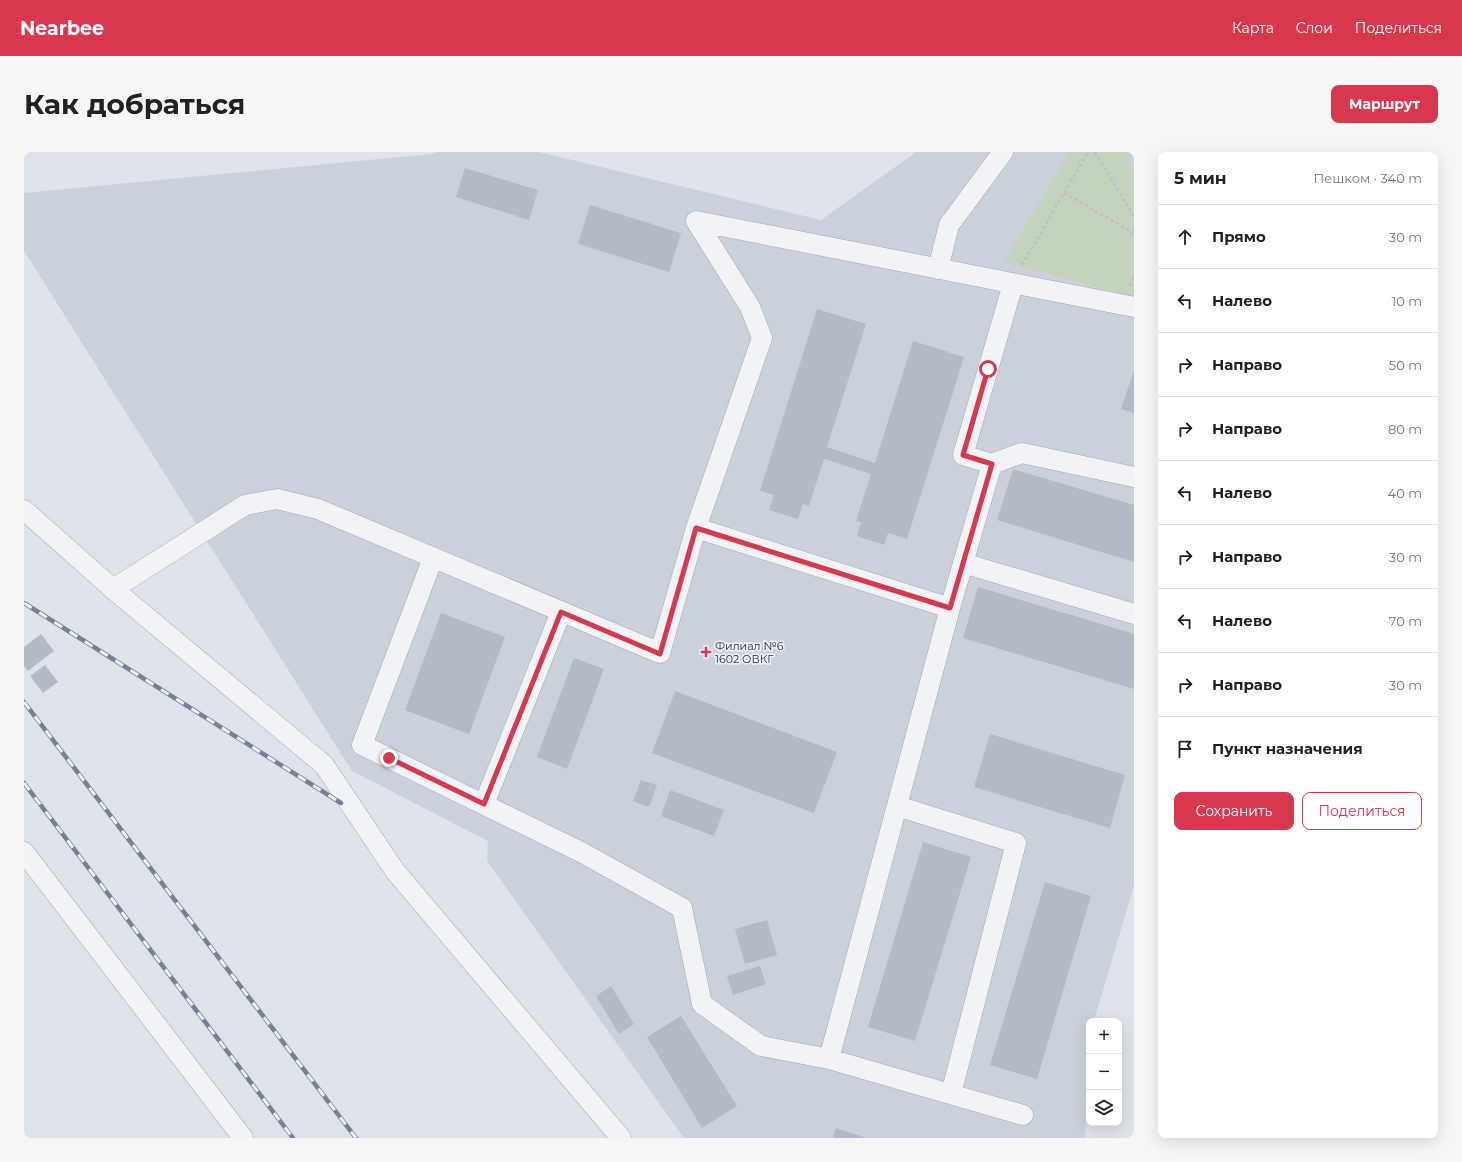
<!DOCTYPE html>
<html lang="ru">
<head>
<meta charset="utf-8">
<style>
  :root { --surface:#fff; --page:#f6f6f6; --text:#202124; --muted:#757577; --line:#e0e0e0; --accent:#d8384d }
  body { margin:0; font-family:Montserrat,sans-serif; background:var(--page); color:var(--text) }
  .controls { position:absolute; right:12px; bottom:12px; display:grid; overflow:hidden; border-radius:8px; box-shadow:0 4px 16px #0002 }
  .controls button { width:36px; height:36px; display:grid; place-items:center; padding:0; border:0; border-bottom:1px solid var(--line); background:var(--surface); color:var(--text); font:20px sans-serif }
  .stop { position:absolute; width:12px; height:12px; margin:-9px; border:3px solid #d8384d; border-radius:50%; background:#fff }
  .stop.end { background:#d8384d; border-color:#fff; box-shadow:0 1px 4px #0008 }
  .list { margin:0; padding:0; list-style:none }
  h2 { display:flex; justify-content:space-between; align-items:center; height:52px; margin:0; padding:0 16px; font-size:17px }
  h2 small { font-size:13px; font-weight:400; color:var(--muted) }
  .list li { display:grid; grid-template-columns:26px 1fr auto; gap:12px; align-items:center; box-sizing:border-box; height:64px; padding:0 16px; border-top:1px solid var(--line) }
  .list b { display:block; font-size:15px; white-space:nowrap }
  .list em { font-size:13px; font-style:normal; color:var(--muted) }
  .actions { display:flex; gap:8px; padding:12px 16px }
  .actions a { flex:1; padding:9px 0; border:1px solid var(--accent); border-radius:8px; text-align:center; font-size:14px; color:var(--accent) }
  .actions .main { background:var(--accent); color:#fff }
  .icon { flex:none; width:22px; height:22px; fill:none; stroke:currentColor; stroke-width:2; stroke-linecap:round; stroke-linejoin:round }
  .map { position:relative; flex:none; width:1110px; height:986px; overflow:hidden; border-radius:8px }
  header { display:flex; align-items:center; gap:24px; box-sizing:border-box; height:56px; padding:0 20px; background:var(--accent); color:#fff }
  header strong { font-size:19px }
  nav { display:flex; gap:22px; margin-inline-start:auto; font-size:14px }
  .intro { display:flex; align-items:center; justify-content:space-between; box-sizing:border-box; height:96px; padding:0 24px }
  h1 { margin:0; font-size:28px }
  .button { padding:10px 18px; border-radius:8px; background:var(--accent); color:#fff; font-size:14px; font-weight:700 }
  main { display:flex; gap:24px; padding:0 24px }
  aside { flex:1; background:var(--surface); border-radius:8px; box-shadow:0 4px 16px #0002 }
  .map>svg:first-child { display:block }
</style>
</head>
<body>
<header>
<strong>Nearbee</strong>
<nav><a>Карта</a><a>Слои</a><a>Поделиться</a></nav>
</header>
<div class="intro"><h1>Как добраться</h1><a class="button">Маршрут</a></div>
<main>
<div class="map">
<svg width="1110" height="986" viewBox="0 0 1110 986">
  <rect width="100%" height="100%" fill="#dee2e9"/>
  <!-- built -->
  <path fill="#cbd1db" d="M414 0H515L797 68 892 0H1110V733L1070 869H1065V918L1061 986H660L463 709 464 689 328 619 0 99V41L407 2Z"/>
  <!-- green -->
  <path fill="#c3d3be" d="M1045 0H1110L1104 11 1110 16V145L997 115 981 109Z"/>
  <!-- building -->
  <path fill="#b4bbc6" d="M441 16 514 38 505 68 432 45Z
    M566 53 657 81 645 120 554 92Z
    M793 157 842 172 803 295 851 311 889 189 940 205 883 387 864 381 860 393 833 384 837 370 832 369 847 322 800 307 785 354 779 352 774 367 745 358 750 343 736 339Z
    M1110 218V261L1097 257Z
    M989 317 1110 353V410L973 368Z
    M954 435 1110 482V537L939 486Z
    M417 461 481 485 445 582 381 558Z
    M17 482 30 499 4 519 0 514V495Z
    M550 506 580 517 543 617 513 605Z
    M21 513 34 530 19 541 6 524Z
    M651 539 813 600 790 661 628 601Z
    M966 582 1101 623 1086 676 950 635Z
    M617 628 633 633 625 655 609 649Z
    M646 638 700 658 690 684 637 664Z
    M899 690 947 705 891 889 844 875Z
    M1021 730 1067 744 1013 927 966 913Z
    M743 768 753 803 721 812 711 777Z
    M736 814 742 832 709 843 703 824Z
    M587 834 610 872 595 882 572 844Z
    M657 864 713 954 678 976 623 885Z
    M812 976 843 986H809Z"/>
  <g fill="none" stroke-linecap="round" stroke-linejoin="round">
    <!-- minor casing -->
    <g stroke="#a3a9b3" stroke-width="21">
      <path id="minor" d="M914 117 925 73 979 0
        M968 312 998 301 1110 325
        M0 358 89 437 300 613 371 719 597 986
        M672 376 926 456
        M409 406 338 593 557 700 658 756 678 852 737 894 805 907 999 963
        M939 411 1110 462
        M89 437 221 353 253 347 294 357 636 501 672 376 738 186 726 155 672 69 1110 155
        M460 652 537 460
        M873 654 992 691 927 942
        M0 700 219 986
        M805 907 926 456 968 312 939 303 989 132"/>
    </g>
    <!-- path -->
    <path stroke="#bcc0c8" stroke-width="2.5" stroke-dasharray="3 3" stroke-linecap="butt" d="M1071 0 1110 65
      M1040 41 1110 81
      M998 113 1064 0
      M1106 134 1110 124"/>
    <!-- minor -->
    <use href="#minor" stroke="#f1f3f7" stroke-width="20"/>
    <!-- rail casing -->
    <g stroke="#768193" stroke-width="4.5">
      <path id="rail" d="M0 451 317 651
        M0 550 332 986
        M0 631 269 986"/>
    </g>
    <!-- rail -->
    <use href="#rail" stroke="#edf1f6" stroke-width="3" stroke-dasharray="9" stroke-linecap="butt"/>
  </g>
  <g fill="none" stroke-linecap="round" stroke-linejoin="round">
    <!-- route -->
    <path stroke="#d8384d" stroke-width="5" d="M365 606 460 652 537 460 636 502 672 376 926 456 968 312 939 303 964 217"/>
  </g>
  <!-- markers -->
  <path fill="#d8384d" stroke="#edf1f6" stroke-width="1.5" d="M680 494h4v4h4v4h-4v4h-4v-4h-4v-4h4z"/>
  <g text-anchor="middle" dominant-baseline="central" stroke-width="3.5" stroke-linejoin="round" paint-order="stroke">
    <!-- poi labels -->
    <g font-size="11" fill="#262f41" stroke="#edf1f6" text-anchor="start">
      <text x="691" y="494">Филиал №6<tspan x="691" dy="13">1602 ОВКГ</tspan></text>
    </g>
  </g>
</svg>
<div class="controls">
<button>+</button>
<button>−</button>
<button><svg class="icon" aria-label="layers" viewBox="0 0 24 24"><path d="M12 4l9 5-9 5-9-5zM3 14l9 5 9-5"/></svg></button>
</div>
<div class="stop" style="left:964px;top:217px"></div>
<div class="stop end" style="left:365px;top:606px"></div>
</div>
<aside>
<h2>5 мин<small>Пешком · 340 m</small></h2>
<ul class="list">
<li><svg class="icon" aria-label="ahead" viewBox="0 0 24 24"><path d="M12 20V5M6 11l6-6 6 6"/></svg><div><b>Прямо</b></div><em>30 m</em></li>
<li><svg class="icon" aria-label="left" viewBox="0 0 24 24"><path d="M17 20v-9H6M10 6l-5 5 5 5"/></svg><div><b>Налево</b></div><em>10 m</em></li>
<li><svg class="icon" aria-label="right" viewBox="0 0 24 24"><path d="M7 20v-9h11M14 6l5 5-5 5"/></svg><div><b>Направо</b></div><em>50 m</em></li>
<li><svg class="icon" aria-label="right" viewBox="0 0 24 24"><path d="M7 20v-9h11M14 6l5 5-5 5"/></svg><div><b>Направо</b></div><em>80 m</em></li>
<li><svg class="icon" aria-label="left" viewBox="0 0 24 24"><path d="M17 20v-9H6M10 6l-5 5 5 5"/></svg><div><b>Налево</b></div><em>40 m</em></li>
<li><svg class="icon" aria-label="right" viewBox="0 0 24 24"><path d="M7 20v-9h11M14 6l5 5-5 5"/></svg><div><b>Направо</b></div><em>30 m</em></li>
<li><svg class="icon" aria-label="left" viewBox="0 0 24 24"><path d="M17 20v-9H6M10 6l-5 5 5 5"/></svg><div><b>Налево</b></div><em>70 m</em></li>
<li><svg class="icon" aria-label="right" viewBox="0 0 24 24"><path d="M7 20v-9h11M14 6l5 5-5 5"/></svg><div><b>Направо</b></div><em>30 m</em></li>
<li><svg class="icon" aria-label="arrive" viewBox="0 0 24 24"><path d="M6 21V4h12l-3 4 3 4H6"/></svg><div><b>Пункт назначения</b></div></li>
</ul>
<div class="actions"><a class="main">Сохранить</a><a>Поделиться</a></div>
</aside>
</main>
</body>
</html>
